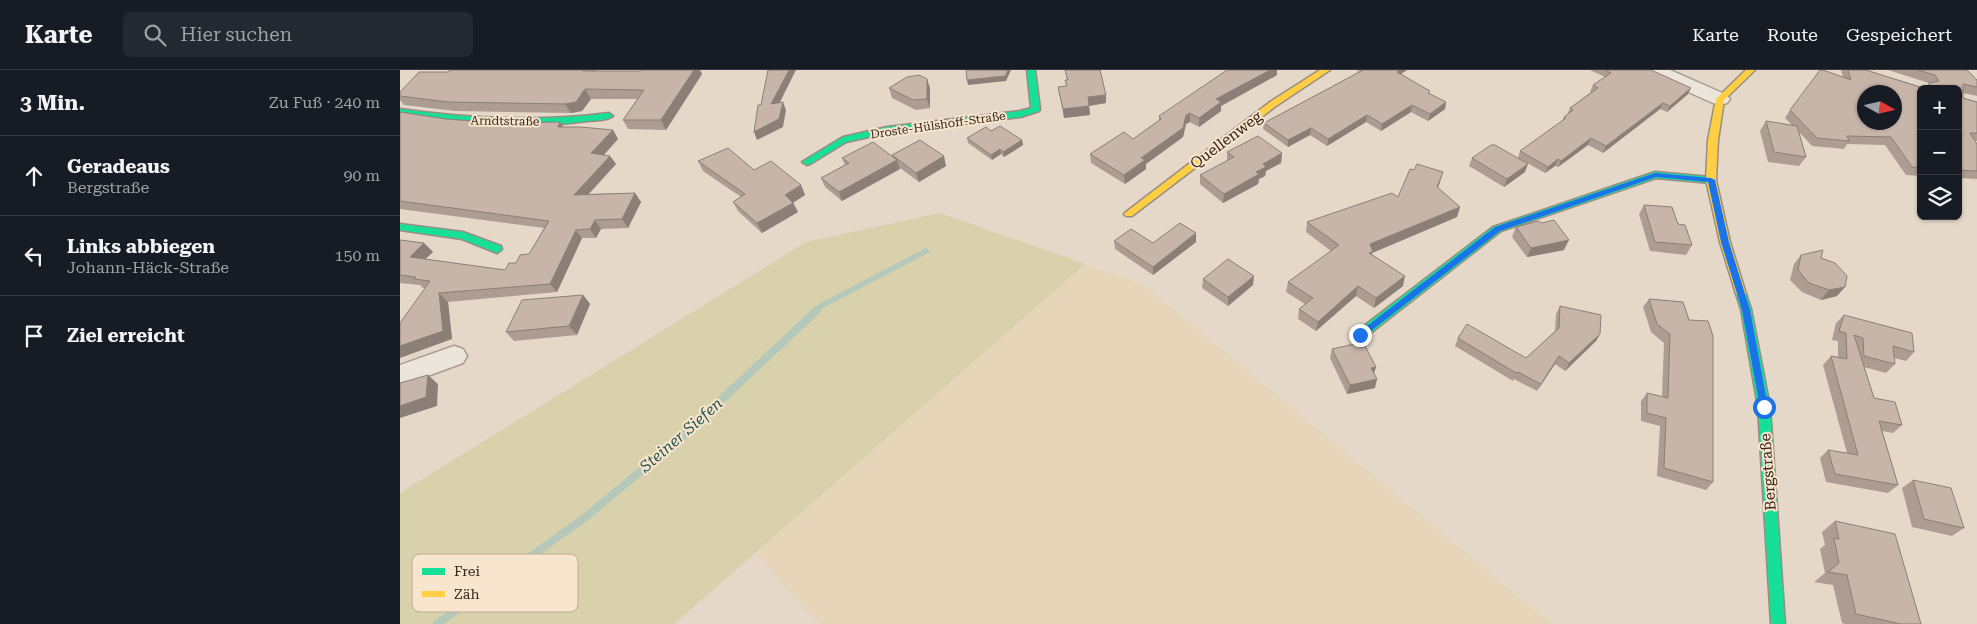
<!DOCTYPE html>
<html lang="de">
<head>
<meta charset="utf-8">
<style>
  :root { --surface:#171b24; --page:#242831; --text:#f1f3f6; --muted:#9ea1a6; --line:#363941 }
  body { margin:0; font-family:"Roboto Serif",serif; background:var(--page); color:var(--text) }
  .controls { position:absolute; right:15px; top:15px; display:grid; overflow:hidden; border-radius:8px; box-shadow:0 1px 4px #0004 }
  .controls button { width:45px; height:45px; display:grid; place-items:center; padding:0; border:0; border-bottom:1px solid var(--line); background:var(--surface); color:var(--text); font:25px sans-serif }
  .compass { position:absolute; left:1457px; top:15px; width:45px; height:45px; border-radius:50%; background:var(--surface); box-shadow:0 1px 4px #0004; rotate:98deg }
  .stop { position:absolute; width:15px; height:15px; margin:-11px; border:4px solid #1a73e8; border-radius:50%; background:#fff }
  .stop.end { background:#1a73e8; border-color:#fff; box-shadow:0 1px 5px #0008 }
  .list { margin:0; padding:0; list-style:none }
  h2 { display:flex; justify-content:space-between; align-items:center; height:65px; margin:0; padding:0 20px; font-size:21px }
  h2 small { font-size:16px; font-weight:400; color:var(--muted) }
  .list li { display:grid; grid-template-columns:32px 1fr auto; gap:15px; align-items:center; box-sizing:border-box; height:80px; padding:0 20px; border-top:1px solid var(--line) }
  .list b { display:block; font-size:19px; white-space:nowrap }
  .list p { margin:0; font-size:16px; white-space:nowrap; color:var(--muted) }
  .list em { font-size:16px; font-style:normal; color:var(--muted) }
  .icon { flex:none; width:28px; height:28px; fill:none; stroke:currentColor; stroke-width:2; stroke-linecap:round; stroke-linejoin:round }
  .map { position:relative; flex:none; width:1577px; height:554px; overflow:hidden }
  header { display:flex; align-items:center; gap:30px; box-sizing:border-box; height:70px; padding:0 25px; background:var(--surface); border-bottom:1px solid var(--line) }
  header strong { font-size:24px }
  nav { display:flex; gap:28px; margin-inline-start:auto; font-size:18px }
  .search { width:350px; height:45px; background:var(--page); display:flex; align-items:center; gap:12px; box-sizing:border-box; padding:0 18px; border-radius:8px; color:var(--muted); font-size:19px }
  main { display:flex }
  aside { flex:1; background:var(--surface) }
  .map>svg:first-child { display:block }
</style>
</head>
<body>
<header>
<strong>Karte</strong>
<div class="search"><svg class="icon" aria-label="search" viewBox="0 0 24 24"><circle cx="10" cy="10" r="6"/><path d="M15 15l6 6"/></svg>Hier suchen</div>
<nav><a>Karte</a><a>Route</a><a>Gespeichert</a></nav>
</header>
<main>
<aside>
<h2>3 Min.<small>Zu Fuß · 240 m</small></h2>
<ul class="list">
<li><svg class="icon" aria-label="ahead" viewBox="0 0 24 24"><path d="M12 20V5M6 11l6-6 6 6"/></svg><div><b>Geradeaus</b><p>Bergstraße</p></div><em>90 m</em></li>
<li><svg class="icon" aria-label="left" viewBox="0 0 24 24"><path d="M17 20v-9H6M10 6l-5 5 5 5"/></svg><div><b>Links abbiegen</b><p>Johann-Häck-Straße</p></div><em>150 m</em></li>
<li><svg class="icon" aria-label="arrive" viewBox="0 0 24 24"><path d="M6 21V4h12l-3 4 3 4H6"/></svg><div><b>Ziel erreicht</b></div></li>
</ul>
</aside>
<div class="map">
<svg width="1577" height="554" viewBox="0 0 1577 554">
  <rect width="100%" height="100%" fill="#e5d8c9"/>
  <!-- farmland -->
  <path fill="#e6d5b8" d="M685 194 744 215 1129 536 1155 554H419L356 483Z"/>
  <!-- green -->
  <path fill="#d8d1ab" d="M540 143 685 194 274 554H0V423L406 172Z"/>
  <g fill="none" stroke-linecap="round" stroke-linejoin="round">
    <!-- stream-far1 -->
    <path stroke="#b6c8ba" stroke-width="5.5" d="M416 241 421 236 526 181"/>
    <!-- stream -->
    <path stroke="#b6c8ba" stroke-width="8" d="M37 554 187 446 283 366 417 240"/>
    <!-- street casing -->
    <g stroke="#a99d93" stroke-width="3">
      <path id="street" d="M1246 0H1270L1327 25 1330 29 1327 33 1320 35 1313 33 1248 4Z
        M54 276 63 279 67 286 63 293 0 316V295Z"/>
    </g>
    <!-- fast casing -->
    <g stroke="#998d83" stroke-width="3">
      <path id="fast" d="M627 0H635L640 39 639 41 621 47 487 63 446 72 410 94 407 95 402 92 443 67 487 57 620 41 631 38Z
        M0 39C70 49 139 52 209 43L213 46C207 51 196 50 188 51 125 60 62 53 0 45Z
        M1255 102 1311 107 1316 110 1311 113 1256 108 1101 161 964 268H956L954 265 956 262 1093 157Z
        M0 154 63 162 101 176 102 179 97 183 62 169 0 160Z
        M1341 220 1346 224 1351 239 1370 337 1385 554H1371L1358 337 1341 239 1336 224Z"/>
    </g>
    <!-- slow casing -->
    <g stroke="#998d83" stroke-width="3">
      <path id="slow" d="M920 0H930L876 36 732 146H726L724 144 726 142 870 32Z
        M1346 0H1355L1324 30 1318 70 1316 110 1330 172 1346 224 1341 228 1336 224 1320 172 1306 110 1308 70 1316 29Z"/>
    </g>
    <!-- street -->
    <use href="#street" fill="#ece5dc" fill-rule="evenodd"/>
    <!-- fast -->
    <use href="#fast" fill="#16e098" fill-rule="evenodd"/>
    <!-- slow -->
    <use href="#slow" fill="#ffcf43" fill-rule="evenodd"/>
  </g>
  <!-- wall -->
  <path fill="#ac9c92" d="M50 0H197L196 1H241L302 4 266 60 228 59 223 50 237 29H191L182 41 171 43 55 41 4 35 0 30V22L48 2Z
    M665 0H700L706 33 689 36 690 45 664 48 658 17 666 16 665 10H667Z
    M877 0V5L821 36V41L799 57 790 52 786 54 783 67 746 94V99L725 114 691 93 690 84 733 69 759 51V46Z
    M956 0H1007L1001 4 1030 24 1046 32 1045 39 1028 51 1011 42 981 61 966 52 927 76 910 65 888 77 863 59 864 53 960 2Z
    M1190 0H1251L1288 24 1267 42 1260 39 1203 83 1188 75 1158 97 1155 96 1145 103 1118 88 1120 81 1162 51 1164 47 1167 45 1170 38 1191 22H1190L1193 15 1205 7Z
    M1441 0H1466L1525 18 1529 13 1488 0H1567L1577 10V26L1563 23V28L1577 32V71H1575L1577 74V109L1558 108V19H1521V106L1506 105 1485 75 1447 74 1444 79 1412 76 1399 62 1406 87 1399 96 1368 92 1360 61 1366 51 1392 55 1385 48 1390 40 1443 7Z
    M489 18H530V38L516 40 492 28Z
    M0 42 46 49 102 53 160 52 163 57 213 60 218 69 204 85 210 86 216 94 189 124 235 123 241 132 228 158 201 159 196 168H182L157 222 48 232 52 269 25 218H23L20 215 0 213V170L24 173 33 182 25 189 105 200 129 184 144 158 0 139Z
    M591 61 622 70 623 75 604 87 601 84 592 90 568 73 567 68Z
    M827 82 882 83 881 93 866 101 865 106 859 109 858 114 823 133 800 114V105L827 91Z
    M492 85 546 96 519 112 500 98V99L442 131 425 117 421 108 445 95 442 88 492 86Z
    M1072 88 1125 102 1104 117 1069 96Z
    M298 91 354 100 401 115 405 125 393 132 398 142 362 163 338 141 333 132 341 127 303 101Z
    M1040 112 1038 118 1060 137 1057 147 972 183V184L1003 216 974 238 956 226 916 261 898 249 899 239 905 234 886 222 888 212 931 181 906 162 907 152 998 127Z
    M1244 135 1278 154 1292 175 1286 185 1250 181 1239 144Z
    M1116 157 1164 180 1127 187 1112 167Z
    M796 163V172L753 205 715 179 714 171 753 173Z
    M1401 185 1421 188 1445 217 1437 226 1421 230 1402 222 1390 210 1394 194Z
    M803 209 853 215 828 236 802 218Z
    M183 225 190 234 177 265 114 271 106 262Z
    M1249 229 1283 232 1313 412 1306 420 1257 406 1260 356 1241 351V331L1247 323 1262 327 1264 273 1251 262 1243 237Z
    M1160 236 1200 264 1196 271 1165 301 1155 294 1137 321 1114 309 1113 311 1055 276 1058 268 1126 288 1155 261 1156 244Z
    M1444 245 1514 282 1506 291 1494 288 1495 294 1486 303 1464 297 1474 328 1502 355 1493 363 1482 361 1498 415 1488 423 1426 412 1420 388 1428 380 1447 383 1423 295 1431 286 1438 288V271L1432 270 1436 253Z
    M961 277 976 297 974 303 975 318 947 324 930 288 932 279Z
    M1513 410 1564 458 1552 466 1512 457 1502 418Z
    M1435 451 1521 554H1445L1442 553 1433 515 1414 512 1425 503 1420 479 1425 475 1422 462Z"/>
  <!-- shaded-wall -->
  <path fill="#8c7f77" d="M292 0H300L302 4 266 60 261 50Z
    M389 0H396L375 42 371 34Z
    M608 0H611L606 11 568 15 567 10Z
    M870 0H878H877V5L821 36V41L799 57V48L816 29Z
    M999 0H1007L995 8 997 2Z
    M527 9 530 18V38L527 29Z
    M1291 18 1288 24 1267 42 1270 36Z
    M185 19 191 29 182 41 171 43 165 34Z
    M706 25V33L688 36V27Z
    M383 32 386 40 383 57 357 70 354 62Z
    M1046 32 1045 39 1028 51 1030 44Z
    M1263 33 1260 39 1203 83 1206 76Z
    M1012 35 1011 42 981 61 982 54Z
    M689 36 690 45 664 48 663 39Z
    M790 43V52L786 54 783 67 746 94V99L725 114 724 105 741 88 786 45Z
    M967 45 966 52 927 76 928 69Z
    M160 52 166 61 158 57Z
    M911 58 910 65 888 77V70Z
    M213 60 218 69 197 92 191 83Z
    M1191 68 1188 75 1158 97 1161 91Z
    M622 70 623 75 604 87 603 82Z
    M600 79 601 84 592 90 591 85Z
    M882 83 881 93 866 101 865 106 859 109 858 114 823 133 824 124 856 102 863 94Z
    M210 86 216 94 180 133 174 125Z
    M544 86 546 96 519 112 516 103Z
    M1158 89 1155 96 1145 103 1148 97Z
    M497 90 500 99 442 131 439 122Z
    M1128 94 1125 102 1104 117 1107 109Z
    M1043 102 1040 112 1034 127 1037 117Z
    M401 115 405 125 390 135 385 125Z
    M235 123 241 132 228 158 222 149Z
    M393 133 398 142 362 163 357 153Z
    M1060 137 1057 147 972 183 970 192 969 184 970 174Z
    M195 150 201 159 196 168 190 159Z
    M176 160 182 168 157 222 150 214Z
    M796 163V172L753 205V197Z
    M1169 170 1164 180 1127 187 1131 178Z
    M24 173 33 182 18 196 10 187Z
    M854 206 853 215 828 236V227Z
    M1005 206 1003 216 974 238 976 228Z
    M958 216 956 226 916 261 918 252Z
    M1445 217 1437 226 1421 230 1429 220Z
    M39 223 48 232 52 269 0 288V276Z
    M183 225 190 234 177 265 169 256Z
    M1200 264 1196 271 1165 301 1169 293Z
    M1159 286 1155 294 1137 321 1141 314Z
    M976 297 973 306 971 298Z
    M28 305 38 314 37 336 0 348V336Z
    M977 309 975 318 947 324 950 315Z"/>
  <!-- building -->
  <path fill="#c8b5aa" stroke="#8c7f77" fill-rule="evenodd" d="M50 0H184L183 1H241L242 0H294L261 50H223L244 20 185 19 176 32 165 34 48 32 0 26V22L19 2H48Z
    M368 0H389L371 34 383 32 379 49 354 62 358 35H361Z
    M566 0H608L605 6 567 10Z
    M665 0H700L706 25 688 27 689 36 663 39 658 17 667 16 665 10H668Z
    M827 0H870L816 29 821 32 799 48 790 43 786 45 783 58 741 88 745 90 724 105 690 84 724 62 733 69 761 49 759 46Z
    M963 0H999L997 2 1030 21 1028 23 1046 32 1030 44 1012 35 982 54 967 45 928 69 911 58 888 70 864 53Z
    M1205 0H1251L1291 18 1270 36 1263 33 1206 76 1191 68 1161 91 1158 89 1148 97 1120 81 1166 48 1164 47 1173 40 1170 38 1198 18 1193 15 1211 3Z
    M1420 0H1423L1451 10 1448 0H1466L1526 19H1521V98L1512 97 1491 67 1447 66 1449 71 1417 68 1390 40ZM1464 22H1494V52H1464Z
    M1518 0H1567L1577 10V17L1563 14V28L1577 32V63H1570L1577 74V101L1558 100V19H1527L1529 17V13L1539 11 1535 5Z
    M519 5 527 9V29L513 30 489 18 507 7Z
    M0 42 46 49 102 53 160 52 158 57H181L213 60 191 83 210 86 174 125 235 123 222 149 195 150 190 159 176 160 150 214 39 223 43 261 0 276V253L30 211 14 209 16 207 0 205V170L24 173 10 187 105 200 109 193H116L120 185 129 184 149 151 0 131Z
    M1366 51 1397 56 1406 87 1374 82Z
    M600 56 622 70 603 82 600 79 591 85 567 68 586 57 591 61Z
    M858 66 882 83 863 94 866 97 856 102 859 104 824 124 800 105 834 87 827 82Z
    M520 70 544 86 516 103 492 85Z
    M473 72 497 90 439 122 421 108 449 93 442 88Z
    M1091 75H1095L1128 94 1107 109 1072 88Z
    M328 78 354 100 371 91 401 115 385 125 393 133 357 153 333 132 345 124 298 91Z
    M1017 94 1043 102 1037 117 1060 137 970 174 973 182 969 183 1005 206 976 228 958 216 918 252 899 239 913 228 888 212 939 175 907 152 992 123 998 127 1010 99 1014 100Z
    M1244 135 1272 137 1278 154 1285 155 1292 175 1255 172Z
    M1154 150 1169 170 1131 178 1116 157 1138 151 1142 153Z
    M780 153 796 163 753 197 714 171 731 159 753 173Z
    M1423 180 1421 188 1435 193 1447 206 1445 217 1429 220 1409 213 1398 200 1401 185Z
    M828 189 854 206 828 227 803 209Z
    M183 225 169 256 106 262 122 230Z
    M1249 229 1283 232 1289 250 1308 251 1313 266V412L1264 398 1266 348 1247 343V323L1268 328 1270 264 1257 254Z
    M1160 236 1201 245 1200 264 1169 293 1159 286 1141 314 1118 302 1116 303 1058 268 1067 254 1126 288 1159 258Z
    M1444 245 1512 263 1514 282 1493 276 1495 294 1464 286 1463 268 1454 265 1474 328 1495 332 1502 355 1479 351 1498 415 1435 404 1428 380 1458 385 1431 286 1447 289 1446 263 1439 261Z
    M959 273 961 277 965 276 976 297 971 298 977 309 950 315 932 279Z
    M28 305 26 327 0 336V313Z
    M1513 410 1551 418 1564 458 1524 449Z
    M1435 451 1495 464 1521 554H1501L1456 544 1447 505 1428 502 1439 493 1434 468 1439 469Z"/>
  <!-- route -->
  <path fill="#1a73e8" d="M1255 103 1311 108 1315 110 1329 172 1350 240 1368 337 1367 339 1364 341 1360 337 1342 240 1321 172 1308 112 1256 107 1100 161 963 267H958V263L1095 157Z"/>
  <g text-anchor="middle" dominant-baseline="central" stroke-width="4" stroke-linejoin="round" paint-order="stroke">
    <!-- far-street labels -->
    <g font-size="12" fill="#37241b" stroke="#f7e5ce">
      <text transform="translate(105 51) rotate(1)">Arndtstraße</text>
      <text transform="translate(538 55) rotate(-8)">Droste-Hülshoff-Straße</text>
    </g>
    <!-- street labels -->
    <g font-size="15" fill="#37241b" stroke="#f7e5ce">
      <text transform="translate(826 70) rotate(-37)">Quellenweg</text>
      <text transform="translate(1368 402) rotate(-94)">Bergstraße</text>
    </g>
    <!-- water labels -->
    <g font-size="16" font-style="italic" fill="#2a584e" stroke="#f7e5ce">
      <text transform="translate(281 365) rotate(-41)">Steiner Siefen</text>
    </g>
  </g>
  <!-- legend -->
  <rect x="12" y="484" width="166" height="58" rx="8" fill="#f7e5ce" stroke="#bdab98" stroke-width="1"/>
  <rect x="22" y="498" width="23" height="7" fill="#16e098"/>
  <rect x="22" y="521" width="23" height="6" fill="#ffcf43"/>
  <g font-size="14" fill="#37241b">
    <text x="54" y="506">Frei</text>
    <text x="54" y="529">Zäh</text>
  </g>
</svg>
<div class="controls">
<button>+</button>
<button>−</button>
<button><svg class="icon" aria-label="layers" viewBox="0 0 24 24"><path d="M12 4l9 5-9 5-9-5zM3 14l9 5 9-5"/></svg></button>
</div>
<svg class="compass" viewBox="-18 -18 36 36"><path d="M0-13l5 13h-10z" fill="#e53935"/><path d="M0 13l5-13h-10z" fill="#9ea1a6"/></svg>
<div class="stop" style="left:1364px;top:337px"></div>
<div class="stop end" style="left:960px;top:265px"></div>
</div>
</main>
</body>
</html>
